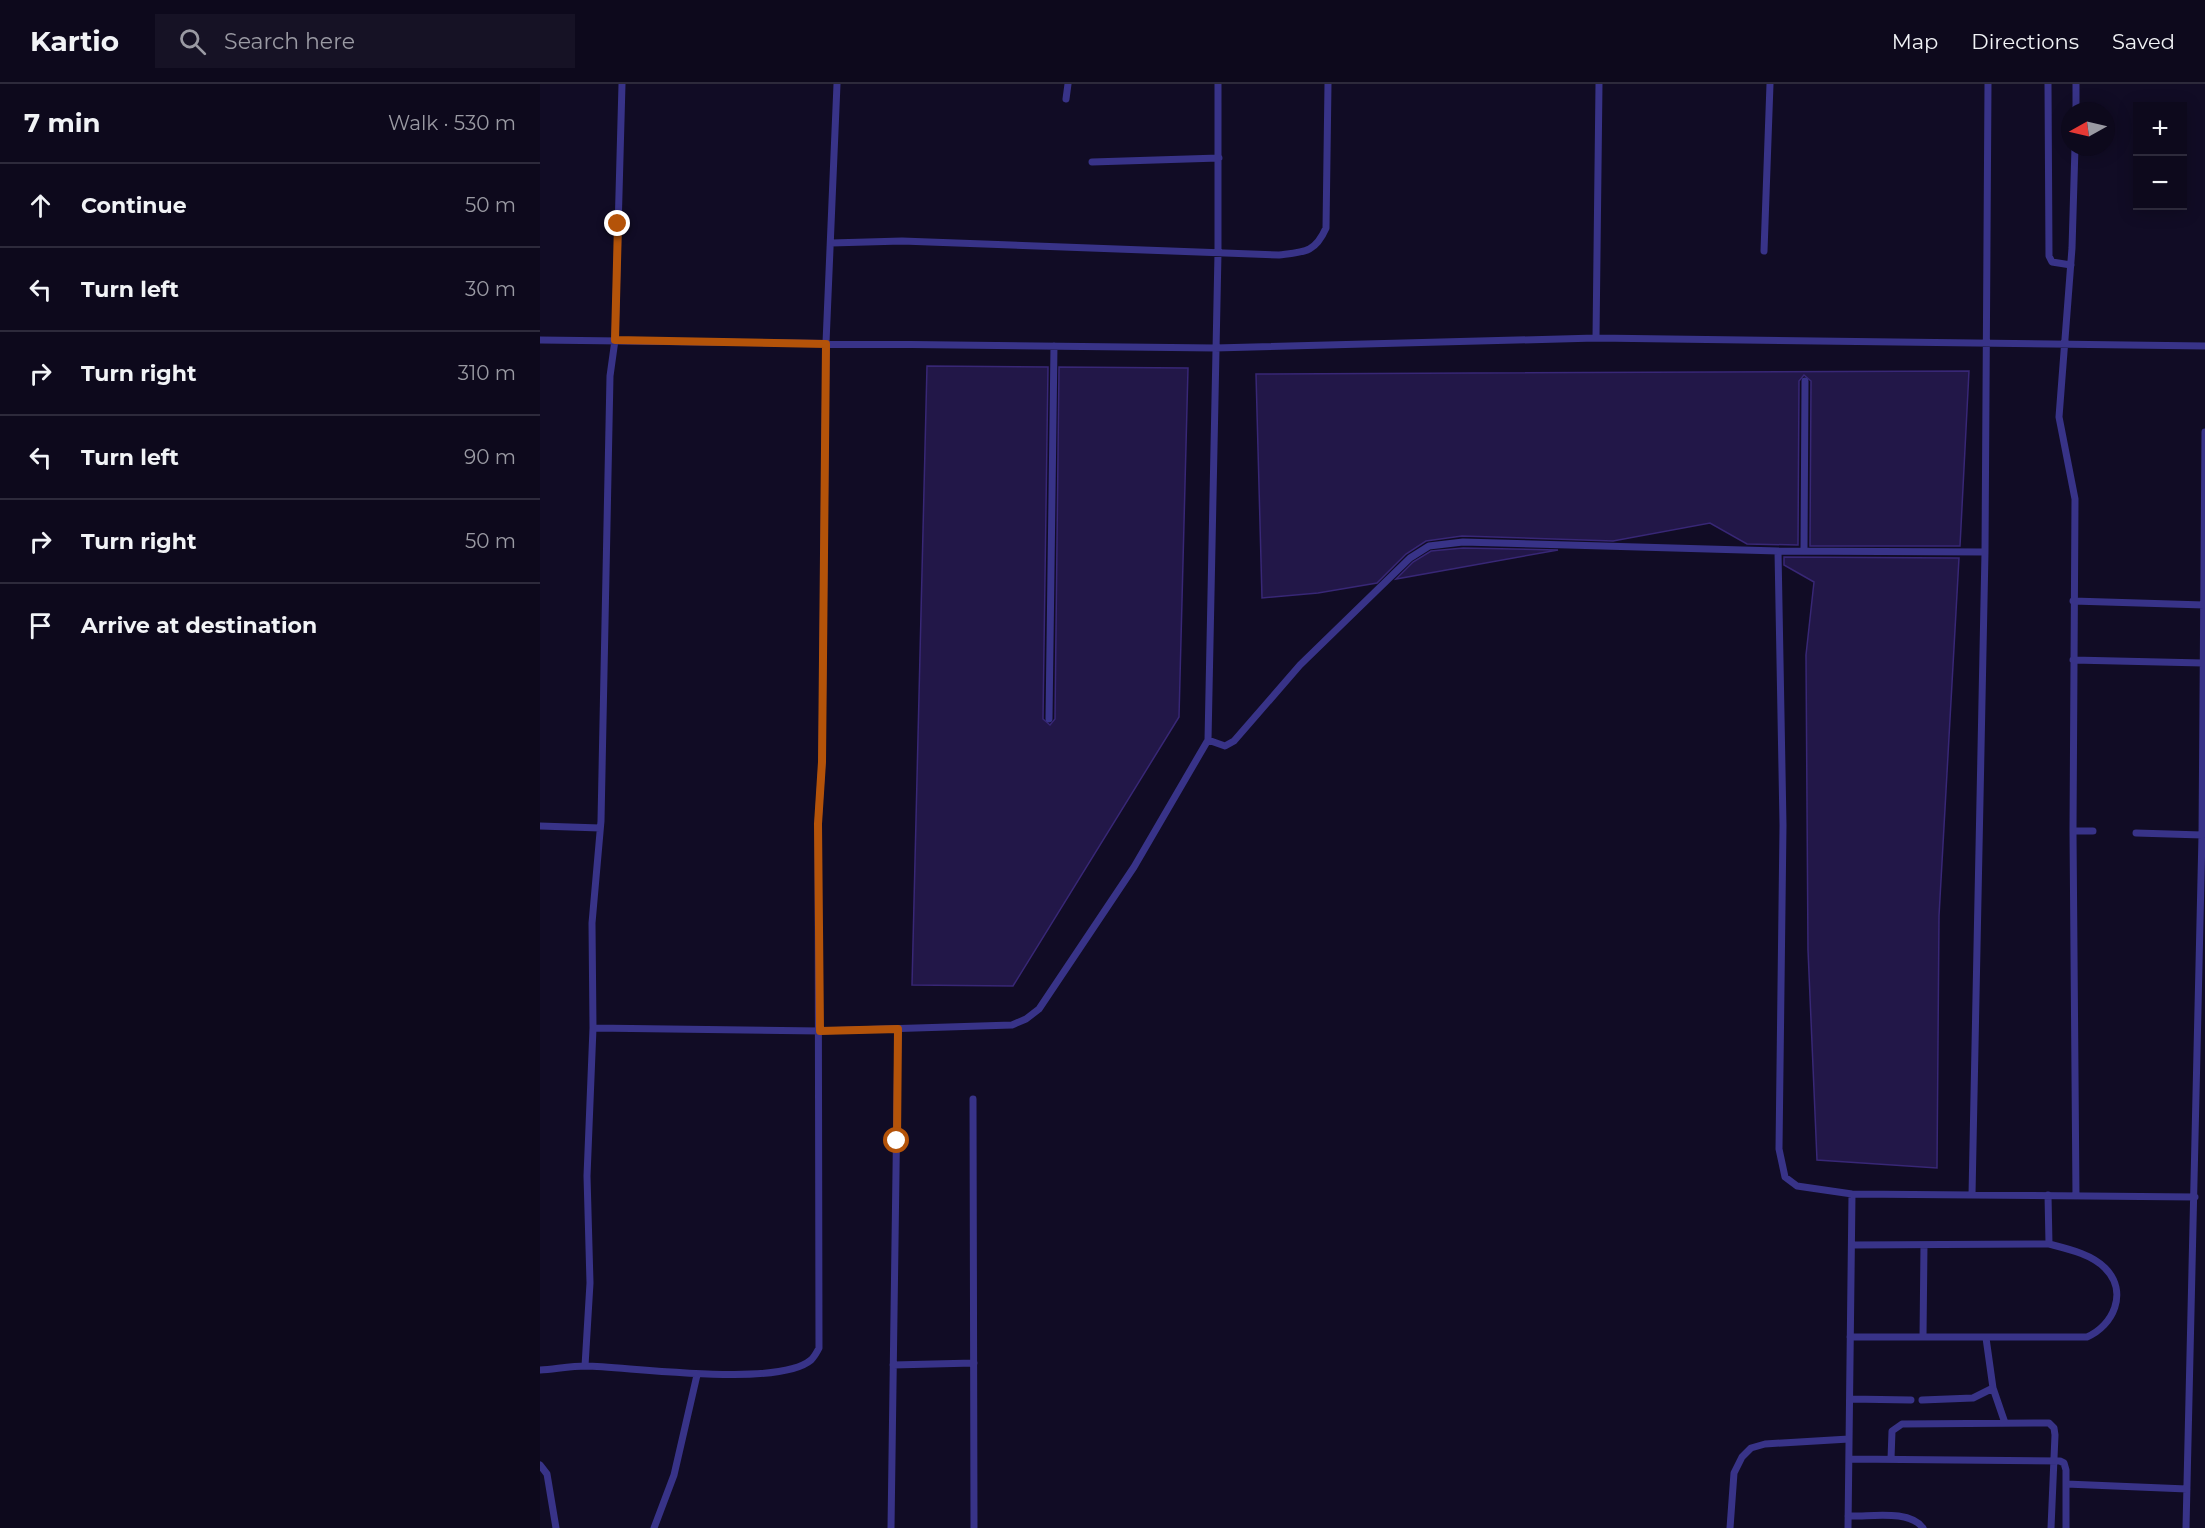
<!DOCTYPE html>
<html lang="en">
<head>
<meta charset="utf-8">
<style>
  :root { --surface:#0d091c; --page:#161225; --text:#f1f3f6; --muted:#9a9aa3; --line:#2d2a3b }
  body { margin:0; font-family:Montserrat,sans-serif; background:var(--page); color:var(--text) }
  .controls { position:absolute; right:18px; top:18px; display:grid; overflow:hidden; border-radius:0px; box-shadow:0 3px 15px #0003 }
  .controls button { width:54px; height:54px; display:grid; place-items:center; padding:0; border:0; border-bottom:2px solid var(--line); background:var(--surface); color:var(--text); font:30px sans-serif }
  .compass { position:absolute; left:1521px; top:18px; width:54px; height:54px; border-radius:50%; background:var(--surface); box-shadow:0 3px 15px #0003; rotate:262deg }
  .stop { position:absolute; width:18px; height:18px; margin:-14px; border:4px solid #b45309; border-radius:50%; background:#fff }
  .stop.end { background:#b45309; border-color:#fff; box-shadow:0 2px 6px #0008 }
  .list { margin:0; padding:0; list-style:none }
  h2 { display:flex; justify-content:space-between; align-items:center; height:78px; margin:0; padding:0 24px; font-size:26px }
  h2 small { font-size:20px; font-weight:400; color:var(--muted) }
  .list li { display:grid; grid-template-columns:39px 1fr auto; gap:18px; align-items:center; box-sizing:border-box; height:84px; padding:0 24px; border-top:2px solid var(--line) }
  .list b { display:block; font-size:22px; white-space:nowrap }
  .list em { font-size:20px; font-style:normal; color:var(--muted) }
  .icon { flex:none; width:33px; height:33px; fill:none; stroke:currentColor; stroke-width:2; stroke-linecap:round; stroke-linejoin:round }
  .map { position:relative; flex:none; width:1665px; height:1444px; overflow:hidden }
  header { display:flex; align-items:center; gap:36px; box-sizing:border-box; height:84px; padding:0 30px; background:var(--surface); border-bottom:2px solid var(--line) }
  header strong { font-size:28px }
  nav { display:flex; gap:33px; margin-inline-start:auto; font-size:21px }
  .search { width:420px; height:54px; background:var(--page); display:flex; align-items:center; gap:15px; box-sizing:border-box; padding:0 21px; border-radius:0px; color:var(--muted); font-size:22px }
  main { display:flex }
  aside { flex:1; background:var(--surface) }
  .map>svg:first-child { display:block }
</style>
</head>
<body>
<header>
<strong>Kartio</strong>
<div class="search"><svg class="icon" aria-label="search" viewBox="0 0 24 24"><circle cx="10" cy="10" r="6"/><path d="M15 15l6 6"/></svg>Search here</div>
<nav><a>Map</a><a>Directions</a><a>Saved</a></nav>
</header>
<main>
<aside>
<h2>7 min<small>Walk · 530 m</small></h2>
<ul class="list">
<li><svg class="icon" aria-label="ahead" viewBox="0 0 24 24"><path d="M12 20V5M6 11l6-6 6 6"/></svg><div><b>Continue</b></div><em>50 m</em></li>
<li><svg class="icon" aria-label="left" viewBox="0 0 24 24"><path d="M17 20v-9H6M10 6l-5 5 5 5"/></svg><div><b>Turn left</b></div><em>30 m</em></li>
<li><svg class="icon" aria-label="right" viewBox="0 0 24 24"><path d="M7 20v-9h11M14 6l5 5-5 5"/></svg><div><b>Turn right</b></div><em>310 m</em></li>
<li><svg class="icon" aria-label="left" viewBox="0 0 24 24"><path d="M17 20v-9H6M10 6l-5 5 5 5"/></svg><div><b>Turn left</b></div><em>90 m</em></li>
<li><svg class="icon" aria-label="right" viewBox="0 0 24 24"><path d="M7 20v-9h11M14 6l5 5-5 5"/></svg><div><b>Turn right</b></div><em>50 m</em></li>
<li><svg class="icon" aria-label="arrive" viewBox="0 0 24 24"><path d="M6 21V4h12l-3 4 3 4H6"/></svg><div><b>Arrive at destination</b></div></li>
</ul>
</aside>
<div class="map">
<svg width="1665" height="1444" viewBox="0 0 1665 1444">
  <rect width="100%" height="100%" fill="#110c25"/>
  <!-- building -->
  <path fill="#221748" stroke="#382776" stroke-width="1.5" d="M387 282 508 283 503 635 510 641 515 635 519 283 648 284 639 633 473 902 372 901Z
    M1429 287 1420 462H1270L1271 297 1264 291 1259 297 1258 461 1207 460 1170 439 1073 457 922 452 886 457 866 470 837 499 778 509 722 514 716 290Z
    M923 464 1018 466 856 495 873 478 891 467Z
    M1244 473 1419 474 1399 832 1397 1084 1277 1076 1268 866 1266 571 1274 498 1244 481Z"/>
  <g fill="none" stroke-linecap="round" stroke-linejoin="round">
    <!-- service -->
    <path stroke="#383388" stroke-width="7" d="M1508 0 1509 172 1512 178 1531 181
      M526 15 528 0
      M1536 27V0
      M1535 63 1532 164 1519 333 1535 415 1533 747 1536 1112
      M552 78 679 74
      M291 159 362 157 739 171C764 168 775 169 786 144L788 0
      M1224 167 1230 0
      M1056 254 1059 0
      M0 256 675 264 1056 254 1665 262
      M1238 467 1243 741 1239 1065 1245 1093 1257 1102 1312 1110 1655 1113
      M1264 467 1265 297
      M1533 517 1664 521
      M1533 576 1663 579
      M509 635 514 262
      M668 656 685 662 694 657 760 581 870 474 889 462 923 458 1238 467 1445 468
      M0 742 60 744
      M1533 747H1553
      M1596 749 1662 751
      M53 944 280 947 472 941 486 935 499 925 594 783 668 656 678 169V0
      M433 1015 434 1444
      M1432 1111 1445 468 1448 0
      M1508 1111 1509 1160
      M1310 1253H1547C1573 1242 1589 1208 1565 1184 1551 1170 1528 1165 1509 1160L1312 1161
      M1383 1253 1384 1161
      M1446 1254 1453 1304 1465 1339
      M353 1281 434 1279
      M45 1282 50 1199 47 1092 53 944 52 839 61 737 70 292 75 256 82 0
      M0 1286C15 1285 31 1282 46 1282 91 1283 238 1304 271 1276 274 1273 277 1268 279 1264L278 740 282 678 286 259 297 0
      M1310 1315 1371 1316
      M1382 1316 1433 1314 1453 1304
      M1309 1375 1520 1377 1524 1379 1526 1386V1444
      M1351 1375 1352 1347 1362 1340 1509 1339 1514 1344 1515 1351 1511 1444
      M0 1381 7 1390 16 1444
      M1526 1400 1647 1405
      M1308 1432C1330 1433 1369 1425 1383 1444
      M114 1444 134 1391 157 1291
      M351 1444 358 945
      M1190 1444 1194 1389 1202 1373 1211 1364 1225 1360 1309 1355
      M1308 1444 1312 1110
      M1646 1444 1662 751 1665 348"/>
  </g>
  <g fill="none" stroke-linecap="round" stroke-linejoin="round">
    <!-- route -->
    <path stroke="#b45309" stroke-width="8" d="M78 140 75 256 286 260 282 678 278 740 280 947 358 945 357 1057"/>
  </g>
</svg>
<div class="controls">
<button>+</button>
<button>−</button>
</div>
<svg class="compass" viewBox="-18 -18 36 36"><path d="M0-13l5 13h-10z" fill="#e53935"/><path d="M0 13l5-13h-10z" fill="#9a9aa3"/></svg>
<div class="stop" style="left:357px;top:1057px"></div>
<div class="stop end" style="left:78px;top:140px"></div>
</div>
</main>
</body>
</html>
